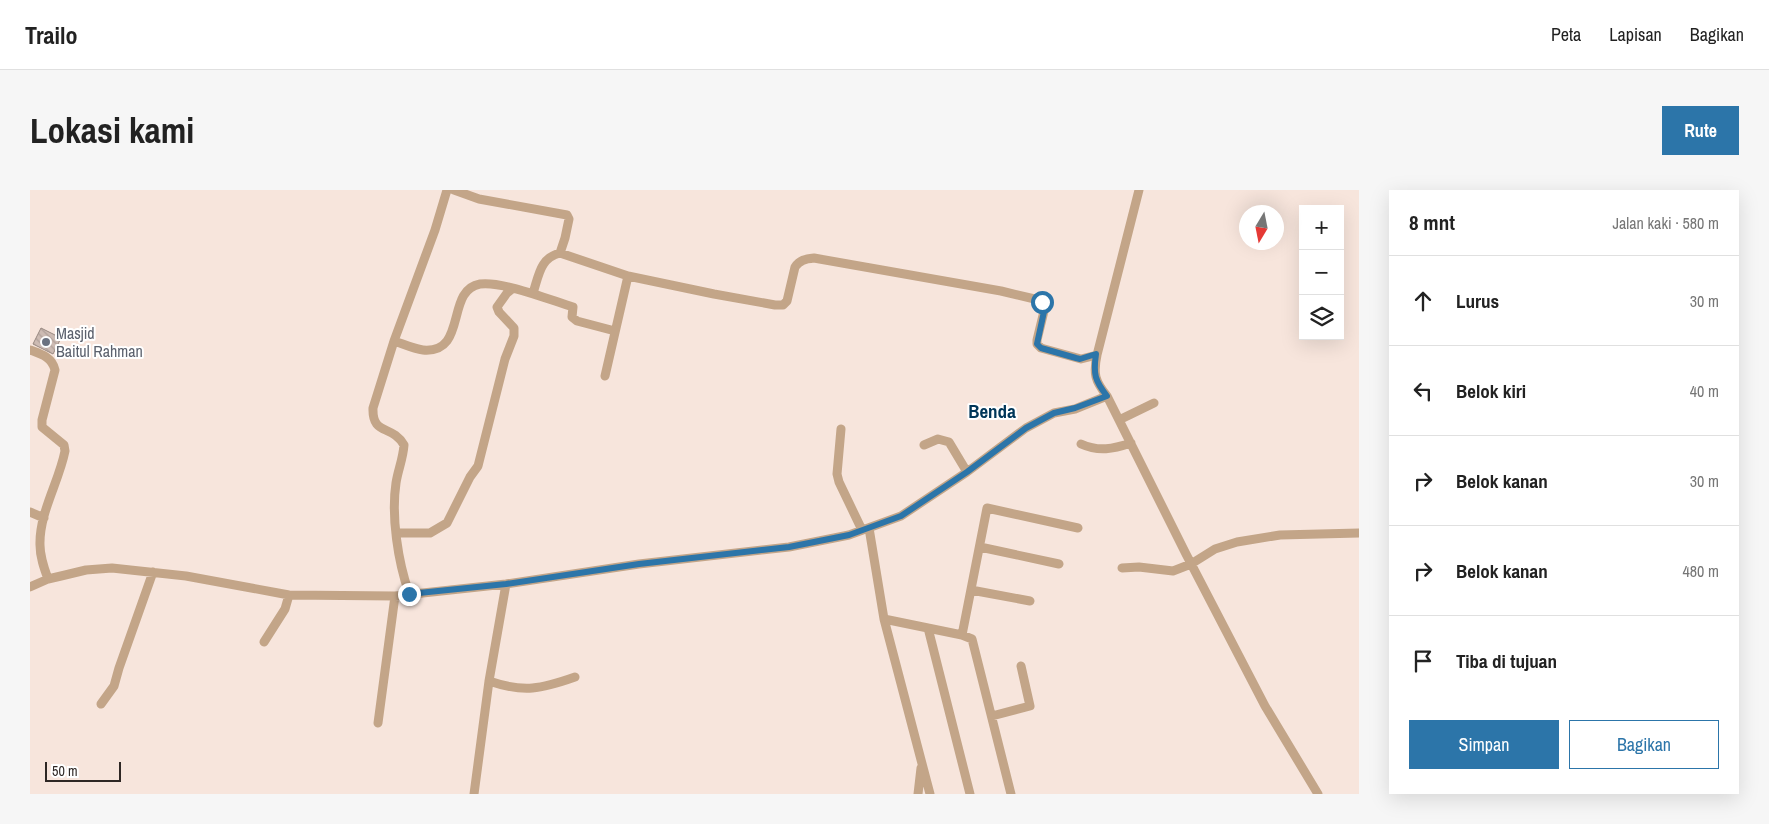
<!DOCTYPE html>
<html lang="id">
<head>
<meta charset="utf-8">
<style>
  :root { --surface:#fff; --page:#f6f6f6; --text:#222; --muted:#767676; --line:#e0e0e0; --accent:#2c75a9 }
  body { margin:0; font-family:"Archivo Narrow",sans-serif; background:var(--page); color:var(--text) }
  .controls { position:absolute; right:15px; top:15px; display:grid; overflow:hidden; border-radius:0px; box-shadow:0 5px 20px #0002 }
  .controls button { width:45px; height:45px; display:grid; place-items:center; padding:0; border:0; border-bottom:1px solid var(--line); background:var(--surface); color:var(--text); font:25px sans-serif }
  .compass { position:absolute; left:1209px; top:15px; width:45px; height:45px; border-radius:50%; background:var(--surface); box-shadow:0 5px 20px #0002; rotate:190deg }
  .scale { position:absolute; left:15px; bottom:12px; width:76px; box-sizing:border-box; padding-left:5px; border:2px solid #2e2724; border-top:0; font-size:14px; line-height:18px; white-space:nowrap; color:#2e2724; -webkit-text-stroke:4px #fff; paint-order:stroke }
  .stop { position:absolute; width:15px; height:15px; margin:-11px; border:4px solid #2c75a9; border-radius:50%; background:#fff }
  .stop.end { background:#2c75a9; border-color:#fff; box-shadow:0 1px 5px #0008 }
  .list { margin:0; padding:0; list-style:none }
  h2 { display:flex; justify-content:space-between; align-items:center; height:65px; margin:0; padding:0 20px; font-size:21px }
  h2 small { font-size:16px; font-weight:400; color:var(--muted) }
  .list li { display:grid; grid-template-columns:32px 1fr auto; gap:15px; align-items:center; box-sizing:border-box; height:90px; padding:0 20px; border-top:1px solid var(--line) }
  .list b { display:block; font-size:19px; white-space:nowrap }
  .list em { font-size:16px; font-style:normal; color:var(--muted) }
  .actions { display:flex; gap:10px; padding:15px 20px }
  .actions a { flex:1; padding:11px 0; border:1px solid var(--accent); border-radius:0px; text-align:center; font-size:18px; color:var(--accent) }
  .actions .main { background:var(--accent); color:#fff }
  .icon { flex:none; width:28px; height:28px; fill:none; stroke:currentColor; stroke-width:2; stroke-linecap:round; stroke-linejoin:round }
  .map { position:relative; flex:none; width:1329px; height:604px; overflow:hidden; border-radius:0px }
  header { display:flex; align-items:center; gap:30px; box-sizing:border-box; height:70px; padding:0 25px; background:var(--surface); border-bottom:1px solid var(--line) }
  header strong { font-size:24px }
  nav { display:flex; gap:28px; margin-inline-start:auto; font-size:18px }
  .intro { display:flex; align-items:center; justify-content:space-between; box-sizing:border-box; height:120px; padding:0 30px }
  h1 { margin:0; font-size:35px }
  .button { padding:12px 22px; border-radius:0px; background:var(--accent); color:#fff; font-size:18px; font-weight:700 }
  main { display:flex; gap:30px; padding:0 30px }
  aside { flex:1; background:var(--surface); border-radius:0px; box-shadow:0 5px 20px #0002 }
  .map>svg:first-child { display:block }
</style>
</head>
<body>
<header>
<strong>Trailo</strong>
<nav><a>Peta</a><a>Lapisan</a><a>Bagikan</a></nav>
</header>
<div class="intro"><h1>Lokasi kami</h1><a class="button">Rute</a></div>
<main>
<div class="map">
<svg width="1329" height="604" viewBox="0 0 1329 604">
  <defs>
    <pattern id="building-back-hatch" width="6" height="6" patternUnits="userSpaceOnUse" patternTransform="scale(1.25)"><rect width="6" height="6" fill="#cdbbb3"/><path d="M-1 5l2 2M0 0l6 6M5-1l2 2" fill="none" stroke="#b0a19a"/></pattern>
  </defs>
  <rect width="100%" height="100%" fill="#f7e5dc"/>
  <!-- building -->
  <path fill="url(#building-back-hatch)" stroke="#998981" d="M11 138 31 148 23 164 3 154Z"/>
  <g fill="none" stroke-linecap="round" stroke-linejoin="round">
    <!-- minor -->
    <path stroke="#c3a588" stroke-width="9" d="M424 0 449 9 537 25 539 29 535 48 530 63C510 68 509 85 503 103
      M530 63 598 86 684 104 745 115H753L757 111 765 77C770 70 775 69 784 68L971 101 1009 110 1015 117 1007 150V154L1011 158 1051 169 1067 165
      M364 151 405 40 417 0
      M0 160C11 164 22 167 25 180L12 230V237L34 255 35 261C29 292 9 323 10 355 10 367 14 378 18 389
      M575 186 598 86
      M1077 206 1156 364 1235 516 1288 604
      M1089 230 1124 213
      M811 239 807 284 809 292 832 340
      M1051 254C1069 262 1083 259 1101 253
      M894 255 908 249 919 252 937 282
      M0 322 14 328
      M839 338 854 429 900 604
      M367 343H400L417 333 440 287 448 276 475 169 484 146V138L469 122 467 117 477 103 482 99
      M950 357 1029 374
      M1092 378 1109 377 1143 381 1161 374 1185 359 1207 352 1250 345 1329 343
      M0 397 18 389 31 386 56 380 82 378 156 386 259 405 365 406 476 394 609 374 759 357 819 345 871 326 937 282 996 238 1024 223 1045 219 1077 206C1065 191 1063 184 1067 165L1109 0
      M941 400 1000 411
      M379 403C368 372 361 326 366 293 368 280 373 269 374 255 362 234 342 246 343 218L364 151C373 154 384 159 393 160 438 164 415 100 450 94 473 91 520 110 543 117L542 127 547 131 585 141
      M854 429 932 445 942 449 981 604
      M898 438 940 604
      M932 445 957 318 1048 338
      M234 452 255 419 259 405
      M459 491C494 503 511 499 545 487
      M71 514 84 496 89 478 123 382
      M962 526 1000 516 991 476
      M348 533 365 406
      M444 604 459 491 476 394
      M888 604 891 578"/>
  </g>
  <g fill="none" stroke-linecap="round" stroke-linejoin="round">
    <!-- route -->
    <path stroke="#2c75a9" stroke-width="6" d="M379 404 476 394 609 374 759 357 819 345 871 326 937 282 996 238 1024 223 1045 218 1077 206C1065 191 1063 184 1066 164L1050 169 1046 168 1011 158 1007 154 1015 117 1012 112"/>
  </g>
  <!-- markers -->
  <circle fill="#6b7280" stroke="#fff" stroke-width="2" cx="16" cy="152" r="5"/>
  <g text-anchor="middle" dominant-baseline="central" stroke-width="4" stroke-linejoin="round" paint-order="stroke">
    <!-- worship labels -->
    <g font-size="16" fill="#5b616d" stroke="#fff" text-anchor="start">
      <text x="26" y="143">Masjid<tspan x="26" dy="18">Baitul Rahman</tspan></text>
    </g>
    <!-- quarter labels -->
    <g font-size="19" font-weight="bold" fill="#003658" stroke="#fff">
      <text x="962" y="221">Benda</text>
    </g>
  </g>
</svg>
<div class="controls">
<button>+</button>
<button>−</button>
<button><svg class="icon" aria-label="layers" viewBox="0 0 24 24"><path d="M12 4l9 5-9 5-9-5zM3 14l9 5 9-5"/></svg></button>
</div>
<svg class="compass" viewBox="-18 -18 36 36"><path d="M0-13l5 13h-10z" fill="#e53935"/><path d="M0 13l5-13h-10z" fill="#767676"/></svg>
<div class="scale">50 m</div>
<div class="stop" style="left:1012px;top:112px"></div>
<div class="stop end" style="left:379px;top:404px"></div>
</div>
<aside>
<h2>8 mnt<small>Jalan kaki · 580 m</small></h2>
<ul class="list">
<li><svg class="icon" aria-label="ahead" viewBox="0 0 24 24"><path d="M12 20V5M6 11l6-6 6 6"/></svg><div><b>Lurus</b></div><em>30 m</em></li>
<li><svg class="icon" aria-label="left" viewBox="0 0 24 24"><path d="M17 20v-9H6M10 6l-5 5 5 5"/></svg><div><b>Belok kiri</b></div><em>40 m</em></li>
<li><svg class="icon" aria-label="right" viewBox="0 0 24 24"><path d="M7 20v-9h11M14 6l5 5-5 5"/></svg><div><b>Belok kanan</b></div><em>30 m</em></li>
<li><svg class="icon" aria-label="right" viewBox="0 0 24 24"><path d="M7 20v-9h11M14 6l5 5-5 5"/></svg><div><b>Belok kanan</b></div><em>480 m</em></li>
<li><svg class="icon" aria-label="arrive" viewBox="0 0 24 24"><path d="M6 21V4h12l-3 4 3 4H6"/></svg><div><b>Tiba di tujuan</b></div></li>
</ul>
<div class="actions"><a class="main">Simpan</a><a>Bagikan</a></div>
</aside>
</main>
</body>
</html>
